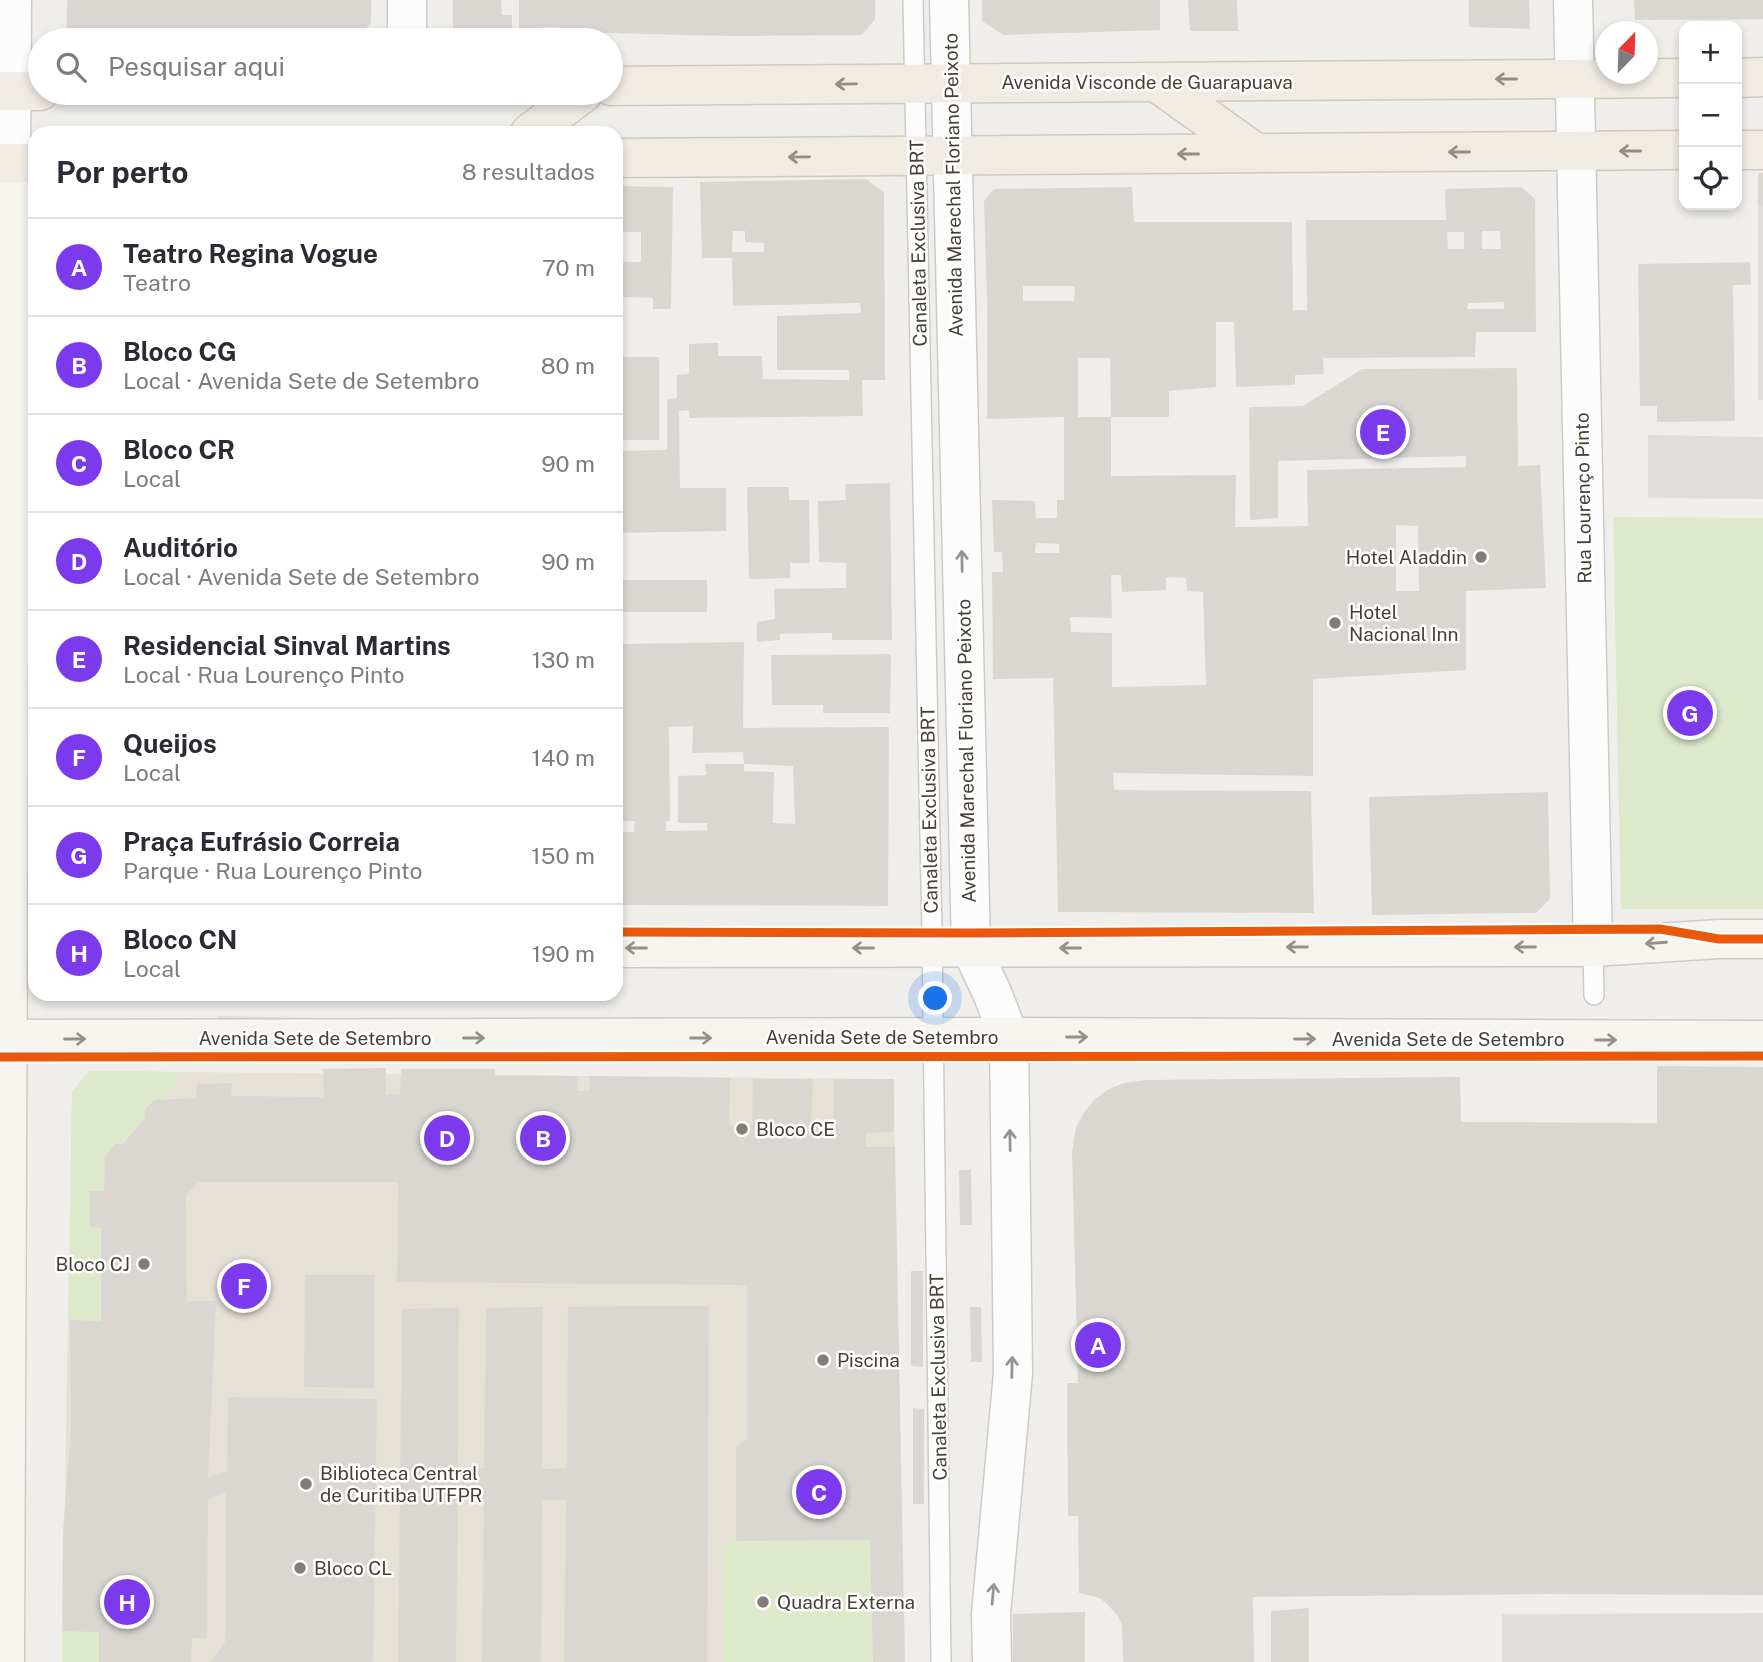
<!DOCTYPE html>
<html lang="pt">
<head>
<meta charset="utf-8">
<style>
  :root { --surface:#fff; --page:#f7f7f7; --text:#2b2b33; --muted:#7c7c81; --line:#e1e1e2; --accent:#7c3aed }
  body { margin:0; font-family:"Public Sans",sans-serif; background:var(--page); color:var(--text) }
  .controls { position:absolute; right:21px; top:21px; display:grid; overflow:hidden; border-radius:14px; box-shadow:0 4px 10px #0003 }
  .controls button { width:63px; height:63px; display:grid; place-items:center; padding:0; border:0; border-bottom:2px solid var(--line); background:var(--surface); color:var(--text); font:35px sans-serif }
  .compass { position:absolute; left:1595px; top:21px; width:63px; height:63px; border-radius:50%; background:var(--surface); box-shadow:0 4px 10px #0003; rotate:23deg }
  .you { position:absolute; left:936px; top:999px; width:24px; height:24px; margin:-18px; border:5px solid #fff; border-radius:50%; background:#1a73e8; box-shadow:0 0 0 10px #1a73e833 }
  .badge { display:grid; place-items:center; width:46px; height:46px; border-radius:50%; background:var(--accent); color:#fff; font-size:23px; font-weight:700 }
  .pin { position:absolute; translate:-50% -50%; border:4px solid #fff; box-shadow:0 2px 7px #0006 }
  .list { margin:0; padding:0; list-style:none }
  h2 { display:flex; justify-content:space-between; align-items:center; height:91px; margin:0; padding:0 28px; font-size:30px }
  h2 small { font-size:23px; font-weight:400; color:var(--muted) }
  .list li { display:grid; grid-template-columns:46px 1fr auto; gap:21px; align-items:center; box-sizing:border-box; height:98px; padding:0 28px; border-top:2px solid var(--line) }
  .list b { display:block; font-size:26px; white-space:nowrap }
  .list p { margin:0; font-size:23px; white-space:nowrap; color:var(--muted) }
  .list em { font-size:23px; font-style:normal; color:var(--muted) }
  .icon { flex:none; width:38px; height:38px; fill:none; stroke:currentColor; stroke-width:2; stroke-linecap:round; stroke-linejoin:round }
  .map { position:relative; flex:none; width:1763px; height:1662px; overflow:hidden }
  .search { position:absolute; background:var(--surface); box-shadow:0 4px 10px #0003; left:28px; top:28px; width:595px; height:77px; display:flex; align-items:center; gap:18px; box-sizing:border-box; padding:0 24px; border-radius:38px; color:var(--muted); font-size:26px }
  .panel { position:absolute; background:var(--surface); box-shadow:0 4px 10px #0003; left:28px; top:126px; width:595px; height:875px; border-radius:21px }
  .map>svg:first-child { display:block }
</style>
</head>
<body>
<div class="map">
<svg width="1763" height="1662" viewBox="0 0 1763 1662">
  <rect width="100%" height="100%" fill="#f0eeeb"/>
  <!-- education -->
  <path fill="#e6e1d7" d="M89 1071 894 1079 898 1662H62L72 1092Z"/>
  <!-- green -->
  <path fill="#dee9cc" d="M1613 517 1763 518V909H1621Z
    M89 1071 176 1072V1088L155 1100 145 1109V1118L123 1144H115L105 1156 101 1228V1321L70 1320 72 1092Z
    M870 1540 873 1662H724L723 1541Z
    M62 1631 99 1632V1662H62Z"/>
  <!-- parking -->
  <path fill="#e0dddb" d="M1758 205H1763V400H1758Z
    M1648 435 1763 437V499L1648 498Z
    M217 1016 375 1019 376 1028 218 1029Z
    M1763 1613V1662H1502V1614Z"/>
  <!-- building -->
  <path fill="#dad7d3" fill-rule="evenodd" d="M67 0H371V22L358 39 66 40Z
    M453 0H501L502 15H512V36L453 37Z
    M519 0H875V19L862 35 733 36 560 32 559 27 519 29Z
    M982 0H1160V30L1003 35 982 21Z
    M1188 0H1237L1238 31H1190Z
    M1469 0H1529L1530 29 1469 27Z
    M1634 0H1763V19L1635 20Z
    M1758 173H1763V205H1758Z
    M866 179 884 192 885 380H862L863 416 689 418V410L679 411 680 488H726V531L616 533V451L667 450V399L677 398V375L689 374V344L718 343V356H762L763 379 849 380V370H777V316L861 313 860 303 733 306 732 258H702L700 182ZM733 231H745V242L764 243V252H732Z
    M616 186 673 187 671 309H653V298L622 297 621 309H616ZM622 232H641V262H622Z
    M1132 187 1134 222H1292L1293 310H1307L1306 220H1446L1445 189 1521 187 1535 199 1536 332H1476L1475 357 1323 358 1324 374 1295 375V385L1236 387 1234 322H1216V387L1169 391V417H1111L1110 358H1078V417H1111V476L1236 475 1235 527 1308 526 1307 470 1466 467V456L1278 461V518L1250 520 1249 407 1303 406 1362 369 1517 368 1518 466 1540 465 1546 588 1466 591V670L1313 679V776L1113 773 1114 790 1311 791 1314 913 1058 912 1053 678 993 679 992 572H1003L1002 552H994L992 500 1035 501 1036 518H1057V500H1064V417L987 419V302L984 201 994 189ZM1482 231H1500L1501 249H1482ZM1447 232H1464V249H1448ZM1023 286H1075L1074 301H1023ZM1504 302V309H1467L1468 303ZM1396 525 1418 526 1419 591H1396ZM1036 543 1059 544V553H1035ZM1111 575H1121L1122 592 1166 590V577L1186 578 1187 591 1203 592 1206 685 1112 687V633L1071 632 1070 617 1112 618Z
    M1750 262 1751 285H1733L1735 421 1657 422V406H1640L1638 264Z
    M616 357H659V440H616Z
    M890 483 892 640H832V633L780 634V640L757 642V622L775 619 774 589 846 588V563L819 562 818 501 846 500 845 484Z
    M747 487H789V500H809L810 563H790V578L749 579Z
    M616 580H707V612H616Z
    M744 642 743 728 889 727 888 906 616 905V832H634L635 821H616V644ZM693 726 692 753 743 752 744 764 793 766 795 824 773 823 774 772 744 771V764H705L706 775 678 776V823H707V830L666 831V821H670L669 727Z
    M891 654 890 713H823V705H772L771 655Z
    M1548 792 1550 899 1536 913 1372 915 1369 797Z
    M1657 1066 1763 1067V1595L1546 1594 1253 1597 1254 1662H1123L1122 1625 1118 1616 1105 1602 1097 1597 1079 1593 1078 1516H1068L1067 1383H1078L1072 1151 1076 1128 1084 1112 1094 1100 1107 1090 1124 1083 1147 1080 1460 1077 1461 1122 1657 1123Z
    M386 1068V1095L400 1094 401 1069H495V1075L577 1076V1091H590L589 1076 730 1078 729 1125H752L753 1079H813L811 1126H833L834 1079H894V1132L866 1133V1147H895L905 1662H873L870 1540 736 1541V1446L747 1439V1285L397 1282 398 1182H199L186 1195 187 1301H216L208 1478 227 1471 228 1397 377 1399 373 1662H210L225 1643 226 1492 208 1499 207 1638H192L191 1662H99V1632L62 1631 63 1531 71 1429 70 1320 101 1321V1228L90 1227V1191H104L105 1156 115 1144H123L145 1118V1109L155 1100 196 1098 197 1084 232 1083 231 1096 324 1097 323 1069Z
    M959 1170H971L972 1225H960Z
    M911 1271H923V1367L911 1366Z
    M305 1275H375L374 1388 304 1387Z
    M625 1306H709L707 1662H564L566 1500H542L541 1662H482L484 1500H458L456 1662H398L402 1309 459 1308 458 1469 484 1468 486 1308 543 1307 542 1469 567 1468 568 1307Z
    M970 1307H981L982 1362H971Z
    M913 1408 924 1409V1504H913Z
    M1309 1608V1662H1271V1611Z
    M1085 1612V1662H1013V1614Z"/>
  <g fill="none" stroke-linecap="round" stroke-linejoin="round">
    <!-- service casing -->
    <g stroke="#cdcac7" stroke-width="22">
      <path id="service" d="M913 0 932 933 941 1662
        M1593 947 1594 995"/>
    </g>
    <!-- minor casing -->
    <g stroke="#cdcac7" stroke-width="41">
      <path id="minor" d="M1573 0 1593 947"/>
    </g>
    <!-- tertiary casing -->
    <g stroke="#cdcac7" stroke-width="41">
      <path id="tertiary" d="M407 0V40
        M949 0 971 948 993 995 1009 1037 1013 1373 991 1614 992 1662
        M11 163 12 0"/>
    </g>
    <!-- secondary casing -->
    <g stroke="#cecbc2" stroke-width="41">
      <path id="secondary" d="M616 948 1593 947 1719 939H1763
        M0 1039 1009 1037 1763 1040
        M5 1662 11 163"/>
    </g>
    <!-- primary casing -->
    <g stroke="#d2c9ba" stroke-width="41">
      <path id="primary" d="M1737 78 1763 77
        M1156 82 1256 153
        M611 86 1684 78
        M0 91H40
        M530 133 583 93
        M1737 150H1763
        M616 158 1684 150
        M0 163H35"/>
    </g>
    <!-- service -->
    <use href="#service" stroke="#fdfcfc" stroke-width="19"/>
    <!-- minor -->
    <use href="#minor" stroke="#fdfcfc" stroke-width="38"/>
    <!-- tertiary -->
    <use href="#tertiary" stroke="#fdfcfc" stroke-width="38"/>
    <!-- secondary -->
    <use href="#secondary" stroke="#f6f4ef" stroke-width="38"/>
    <!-- primary -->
    <use href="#primary" stroke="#f0ece4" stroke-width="38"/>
    <!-- cycleway casing -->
    <g stroke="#fff" stroke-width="13">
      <path id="cycleway" d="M616 932 970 933 1660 929 1719 939H1763
        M0 1057 1763 1056"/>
    </g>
    <!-- cycleway -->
    <use href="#cycleway" stroke="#e8590c" stroke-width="9"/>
  </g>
  <!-- one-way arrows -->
  <defs><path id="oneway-shaft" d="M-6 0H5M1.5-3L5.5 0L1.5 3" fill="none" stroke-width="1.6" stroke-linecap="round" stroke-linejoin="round" transform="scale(1.75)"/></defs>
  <g stroke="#928d85">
    <use href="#oneway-shaft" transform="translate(1506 79) rotate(180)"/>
    <use href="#oneway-shaft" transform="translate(846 84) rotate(179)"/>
    <use href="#oneway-shaft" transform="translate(1630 151) rotate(180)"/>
    <use href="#oneway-shaft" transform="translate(1459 152) rotate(180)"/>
    <use href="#oneway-shaft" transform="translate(1188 154) rotate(180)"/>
    <use href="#oneway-shaft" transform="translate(799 157) rotate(179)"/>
  </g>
  <g stroke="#989590">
    <use href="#oneway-shaft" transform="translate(962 561) rotate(-91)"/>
    <use href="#oneway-shaft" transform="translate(1010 1140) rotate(-91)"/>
    <use href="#oneway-shaft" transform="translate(1012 1367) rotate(-89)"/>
    <use href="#oneway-shaft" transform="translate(993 1594) rotate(-85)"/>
  </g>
  <g stroke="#95918a">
    <use href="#oneway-shaft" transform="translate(1656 943) rotate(176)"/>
    <use href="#oneway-shaft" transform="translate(1297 947) rotate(180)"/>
    <use href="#oneway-shaft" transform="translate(1525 947) rotate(180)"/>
    <use href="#oneway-shaft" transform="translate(636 948) rotate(180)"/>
    <use href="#oneway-shaft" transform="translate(863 948) rotate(180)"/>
    <use href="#oneway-shaft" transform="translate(1070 948) rotate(180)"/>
    <use href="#oneway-shaft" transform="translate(1077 1037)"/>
    <use href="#oneway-shaft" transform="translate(474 1038)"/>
    <use href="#oneway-shaft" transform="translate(701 1038)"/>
    <use href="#oneway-shaft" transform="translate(75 1039)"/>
    <use href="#oneway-shaft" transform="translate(1305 1039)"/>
    <use href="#oneway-shaft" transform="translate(1606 1040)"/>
  </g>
  <!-- markers -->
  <g fill="#827d76" stroke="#fff" stroke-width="2.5">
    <circle cx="1481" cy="557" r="7"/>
    <circle cx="1335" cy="623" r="7"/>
    <circle cx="742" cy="1129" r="7"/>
    <circle cx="144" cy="1264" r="7"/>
    <circle cx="823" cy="1360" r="7"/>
    <circle cx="306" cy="1484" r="7"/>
    <circle cx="300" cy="1568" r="7"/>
    <circle cx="763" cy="1602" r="7"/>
  </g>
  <g text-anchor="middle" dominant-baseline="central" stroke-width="5" stroke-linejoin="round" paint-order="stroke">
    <!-- street labels -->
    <g font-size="19" fill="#464037" stroke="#fff">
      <text x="1147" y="82">Avenida Visconde de Guarapuava</text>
      <text transform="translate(953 185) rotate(-91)">Avenida Marechal Floriano Peixoto</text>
      <text transform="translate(918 243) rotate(-91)">Canaleta Exclusiva BRT</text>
      <text transform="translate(1583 498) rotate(-91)">Rua Lourenço Pinto</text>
      <text transform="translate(966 751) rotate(-91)">Avenida Marechal Floriano Peixoto</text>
      <text transform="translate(929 810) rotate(-91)">Canaleta Exclusiva BRT</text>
      <text x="882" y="1037">Avenida Sete de Setembro</text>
      <text x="315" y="1038">Avenida Sete de Setembro</text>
      <text x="1448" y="1039">Avenida Sete de Setembro</text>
      <text transform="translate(938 1377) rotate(-91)">Canaleta Exclusiva BRT</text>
    </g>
    <!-- poi labels -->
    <g font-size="19" fill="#464037" stroke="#fff" text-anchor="start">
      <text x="1467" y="557" text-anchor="end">Hotel Aladdin</text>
      <text x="1349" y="612">Hotel<tspan x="1349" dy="22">Nacional Inn</tspan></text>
      <text x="756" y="1129">Bloco CE</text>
      <text x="130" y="1264" text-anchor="end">Bloco CJ</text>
      <text x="837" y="1360">Piscina</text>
      <text x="320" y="1473">Biblioteca Central<tspan x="320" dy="22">de Curitiba UTFPR</tspan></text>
      <text x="314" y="1568">Bloco CL</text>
      <text x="777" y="1602">Quadra Externa</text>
    </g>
  </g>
</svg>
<div class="controls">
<button>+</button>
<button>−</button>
<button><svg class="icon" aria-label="locate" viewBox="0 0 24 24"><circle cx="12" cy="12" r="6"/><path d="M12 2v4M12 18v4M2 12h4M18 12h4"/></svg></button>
</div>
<svg class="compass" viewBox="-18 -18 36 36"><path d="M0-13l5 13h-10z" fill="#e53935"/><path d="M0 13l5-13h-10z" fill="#7c7c81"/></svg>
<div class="you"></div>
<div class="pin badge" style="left:1098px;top:1345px">A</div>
<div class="pin badge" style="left:543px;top:1138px">B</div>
<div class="pin badge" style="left:819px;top:1492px">C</div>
<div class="pin badge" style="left:447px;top:1138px">D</div>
<div class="pin badge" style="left:1383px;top:432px">E</div>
<div class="pin badge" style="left:244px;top:1286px">F</div>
<div class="pin badge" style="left:1690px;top:713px">G</div>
<div class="pin badge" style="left:127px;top:1602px">H</div>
<div class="search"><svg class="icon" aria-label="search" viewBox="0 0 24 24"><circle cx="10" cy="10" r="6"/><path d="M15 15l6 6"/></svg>Pesquisar aqui</div>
<section class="panel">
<h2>Por perto<small>8 resultados</small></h2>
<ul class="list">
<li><span class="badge">A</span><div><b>Teatro Regina Vogue</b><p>Teatro</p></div><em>70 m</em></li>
<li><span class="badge">B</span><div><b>Bloco CG</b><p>Local · Avenida Sete de Setembro</p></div><em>80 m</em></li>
<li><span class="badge">C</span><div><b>Bloco CR</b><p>Local</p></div><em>90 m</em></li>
<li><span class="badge">D</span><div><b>Auditório</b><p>Local · Avenida Sete de Setembro</p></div><em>90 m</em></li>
<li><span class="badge">E</span><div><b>Residencial Sinval Martins</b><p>Local · Rua Lourenço Pinto</p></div><em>130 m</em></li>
<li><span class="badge">F</span><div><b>Queijos</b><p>Local</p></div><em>140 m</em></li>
<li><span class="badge">G</span><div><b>Praça Eufrásio Correia</b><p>Parque · Rua Lourenço Pinto</p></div><em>150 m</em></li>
<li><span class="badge">H</span><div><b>Bloco CN</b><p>Local</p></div><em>190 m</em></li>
</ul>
</section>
</div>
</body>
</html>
